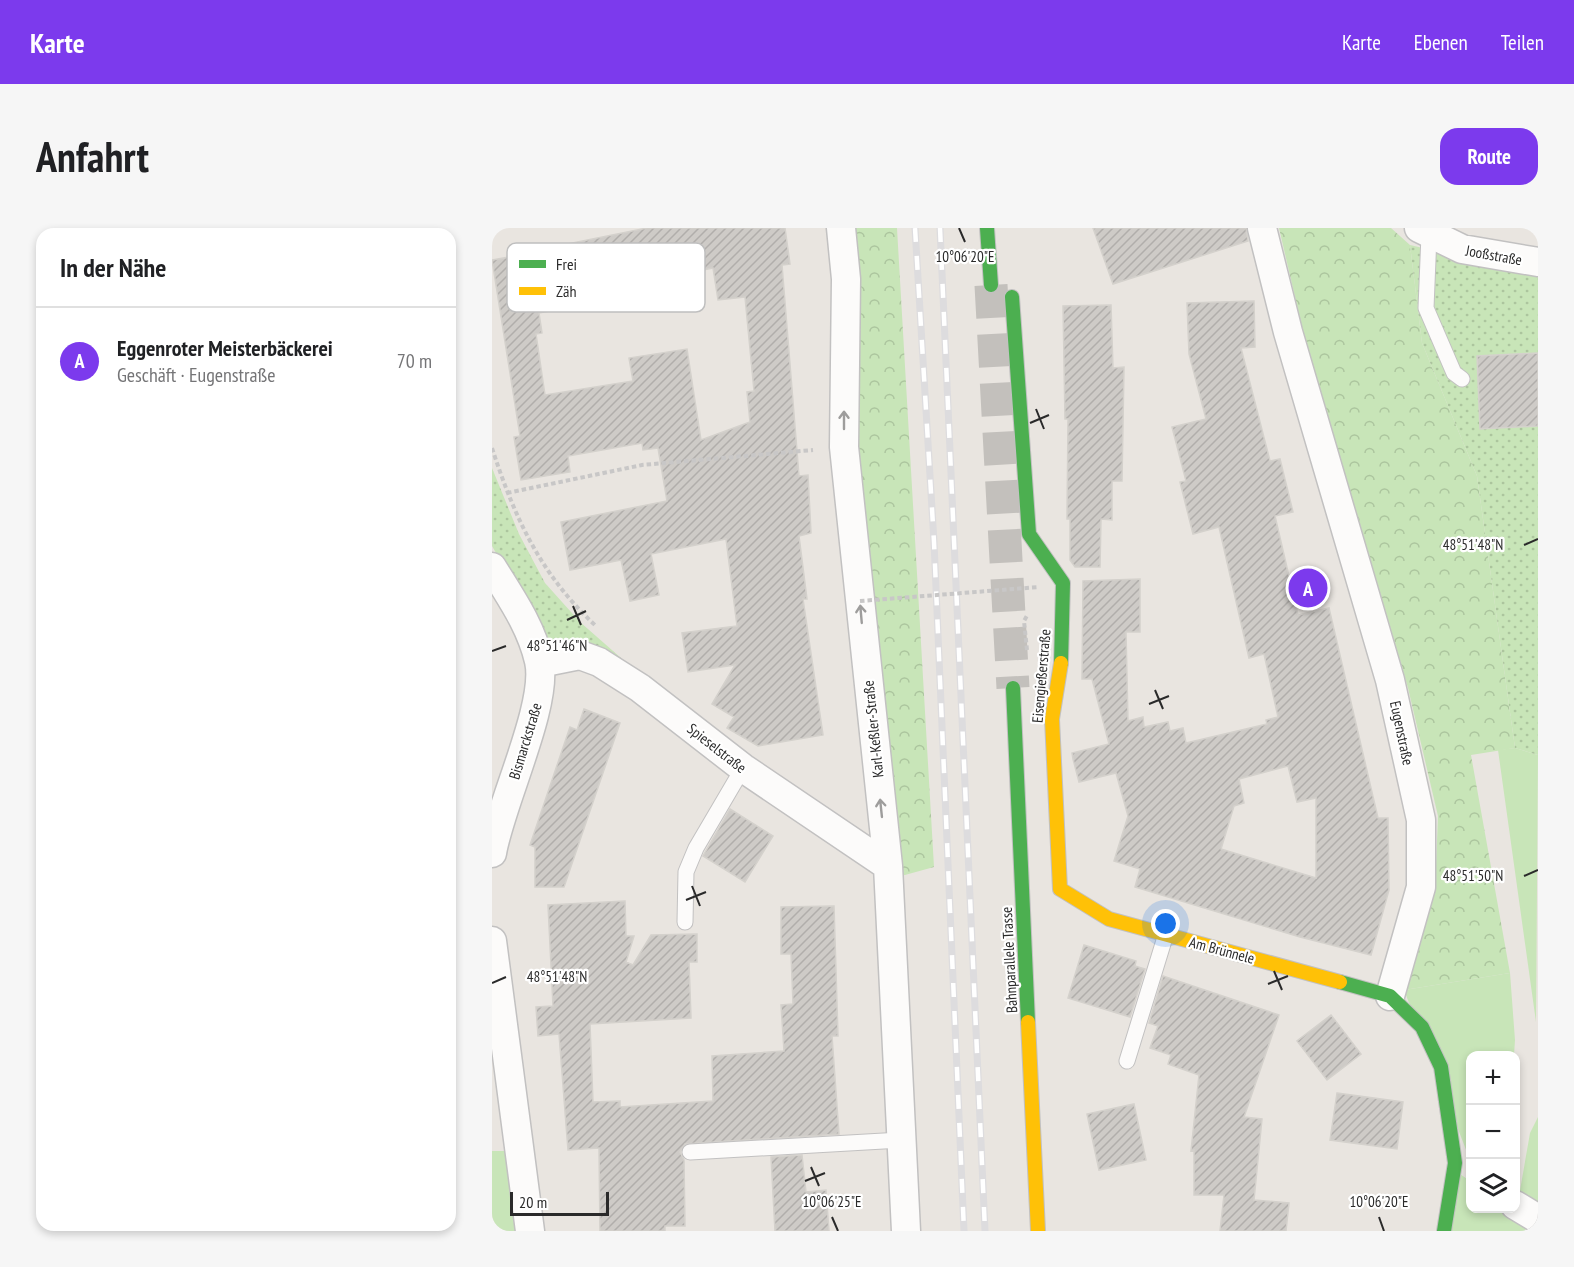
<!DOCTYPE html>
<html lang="de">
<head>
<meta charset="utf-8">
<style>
  :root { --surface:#fff; --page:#f6f6f6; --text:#202124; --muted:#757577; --line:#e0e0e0; --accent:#7c3aed }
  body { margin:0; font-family:"PT Sans Narrow",sans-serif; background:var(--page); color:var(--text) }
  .controls { position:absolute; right:18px; bottom:18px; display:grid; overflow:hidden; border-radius:12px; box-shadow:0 3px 9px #0003 }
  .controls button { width:54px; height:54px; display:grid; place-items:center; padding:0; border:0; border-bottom:2px solid var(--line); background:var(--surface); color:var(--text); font:30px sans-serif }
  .scale { position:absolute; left:18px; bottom:15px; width:99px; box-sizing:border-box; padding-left:6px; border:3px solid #2a2a2a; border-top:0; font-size:16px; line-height:21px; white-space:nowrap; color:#2a2a2a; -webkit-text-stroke:4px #fff; paint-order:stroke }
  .you { position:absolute; left:674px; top:696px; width:21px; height:21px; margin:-15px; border:4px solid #fff; border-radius:50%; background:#1a73e8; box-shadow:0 0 0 9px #1a73e833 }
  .badge { display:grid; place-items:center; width:39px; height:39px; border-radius:50%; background:var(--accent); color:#fff; font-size:20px; font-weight:700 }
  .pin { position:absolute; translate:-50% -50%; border:3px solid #fff; box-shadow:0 2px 6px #0006 }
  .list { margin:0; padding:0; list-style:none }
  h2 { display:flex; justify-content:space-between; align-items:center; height:78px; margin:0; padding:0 24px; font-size:26px }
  h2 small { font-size:20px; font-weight:400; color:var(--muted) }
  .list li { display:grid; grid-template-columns:39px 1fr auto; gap:18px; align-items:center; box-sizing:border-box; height:108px; padding:0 24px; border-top:2px solid var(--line) }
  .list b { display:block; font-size:22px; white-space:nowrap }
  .list p { margin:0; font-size:20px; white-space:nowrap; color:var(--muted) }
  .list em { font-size:20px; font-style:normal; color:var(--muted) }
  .icon { flex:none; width:33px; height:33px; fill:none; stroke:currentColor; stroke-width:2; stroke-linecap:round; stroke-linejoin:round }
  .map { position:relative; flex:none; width:1046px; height:1003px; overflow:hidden; border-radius:18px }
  header { display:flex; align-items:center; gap:36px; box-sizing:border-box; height:84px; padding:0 30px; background:var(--accent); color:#fff }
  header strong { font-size:28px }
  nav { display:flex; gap:33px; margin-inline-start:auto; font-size:21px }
  .intro { display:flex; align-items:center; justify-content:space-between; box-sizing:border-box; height:144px; padding:0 36px }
  h1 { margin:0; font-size:42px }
  .button { padding:15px 27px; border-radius:18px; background:var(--accent); color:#fff; font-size:21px; font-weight:700 }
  main { display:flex; gap:36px; padding:0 36px }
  aside { flex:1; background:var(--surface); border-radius:18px; box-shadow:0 3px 9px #0003 }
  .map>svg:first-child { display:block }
</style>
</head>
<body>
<header>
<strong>Karte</strong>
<nav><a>Karte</a><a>Ebenen</a><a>Teilen</a></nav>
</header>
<div class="intro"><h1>Anfahrt</h1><a class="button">Route</a></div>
<main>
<aside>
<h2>In der Nähe<small></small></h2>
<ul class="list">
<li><span class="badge">A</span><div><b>Eggenroter Meisterbäckerei</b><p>Geschäft · Eugenstraße</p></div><em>70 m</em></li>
</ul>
</aside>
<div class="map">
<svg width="1046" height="1003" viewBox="0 0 1046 1003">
  <defs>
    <pattern id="forest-crowns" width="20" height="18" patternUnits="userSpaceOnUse" patternTransform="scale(1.5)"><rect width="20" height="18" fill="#c8e5b8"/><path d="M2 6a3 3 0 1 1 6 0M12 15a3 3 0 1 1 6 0" fill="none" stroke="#acc59e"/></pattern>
    <pattern id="park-dots" width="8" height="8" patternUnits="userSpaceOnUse" patternTransform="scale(1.5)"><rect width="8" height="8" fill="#c8e5b8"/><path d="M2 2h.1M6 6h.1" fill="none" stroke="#acc59e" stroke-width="1.8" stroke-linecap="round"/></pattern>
    <pattern id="building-hatch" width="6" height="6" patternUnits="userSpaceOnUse" patternTransform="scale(1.5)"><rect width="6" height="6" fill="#cecbc7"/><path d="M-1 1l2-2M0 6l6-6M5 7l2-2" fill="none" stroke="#b1aeab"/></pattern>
  </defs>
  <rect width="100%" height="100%" fill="#e9e5e0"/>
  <!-- grass -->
  <path fill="#c8e5b8" d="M1023 520 1046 527 1044 794 1006 522Z
    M1018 745 1023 812 1022 827 978 828V932L912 762Z
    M1046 889V980L1027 968 1038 905Z
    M0 923H19L26 1003H0Z
    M968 946 978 953V980L1018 981 1035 992 1033 1003H959Z"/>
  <!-- forest -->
  <path fill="url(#forest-crowns)" d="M354 0H405L442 639 402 650 359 219Z
    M787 0H899L918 17 930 115 985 248 1023 520 979 527 1018 745 912 762 943 663 946 588 916 460 810 99Z"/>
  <!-- park -->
  <path fill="url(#park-dots)" d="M918 17 1046 47V527L1023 520 985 248 930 115Z
    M0 240 27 306 53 355 88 394 129 430 135 445 53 427 41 390 0 318Z"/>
  <!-- building -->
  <path fill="url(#building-hatch)" stroke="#d4d1cc" stroke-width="1.5" fill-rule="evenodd" d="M155 0H293L298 36 290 37 307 248 316 247 319 305 307 308 315 371H311L331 507 266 518 235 500 242 489 220 476 243 437 196 444 190 405 245 398 234 311 159 326 167 367 138 373 129 332 78 342 69 294 175 273 166 220 151 222 150 215 76 228 78 244 29 252 22 209 28 208 0 32 75 19V16ZM221 40 226 72 253 69 262 163 255 164 258 194 209 212 195 121 137 130 141 153 53 167 44 106 50 105 47 85 137 67 135 57Z
    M601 0H754L756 13 621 56Z
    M762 73 763 119 749 120 778 233 788 231 801 284 783 288 806 387 837 380 886 590H896L897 662 879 727 808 709 643 659 648 641 622 633 636 588 624 545 587 554 581 531 580 525 617 516 600 451H590L591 353 648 351V404H634L636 493 651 489 652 499 676 494 678 503 691 500 694 515 775 496 774 492 786 489 772 426 757 430 727 299 701 306 688 254 694 253 680 199 714 191 697 126 695 75ZM796 538 805 574 824 570V650L729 621 742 578 752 575 747 551Z
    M619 77 621 140 632 139 630 253H620V292L609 291 608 339H583L578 332V291H575L576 191H573L571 78Z
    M1046 125V198L988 201 985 128Z
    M92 481 128 495 72 659H43V619L38 617 78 499 85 502Z
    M238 581 281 608 253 654 211 628Z
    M133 673 134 708H142L134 734 141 737 159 707 205 706V734H197L199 790 98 796 101 874 128 873V879L221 873 220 828 292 823 289 777 301 776 299 726H289V679L342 678 346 808H340L347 906 193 916 188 924 192 932 193 998H173V1003H108L107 920 76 922 67 806 46 808 44 779 61 778 56 677Z
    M592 717 644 733 643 738 653 741 638 789 576 770Z
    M671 748 787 787 752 889 770 891 762 972 797 975 794 1003H728L732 967H702V922L699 923 707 847 676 836 679 827 658 820 666 798 657 795Z
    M839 787 869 826 835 852 805 813Z
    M845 865 911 874 905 921 838 912Z
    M642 876 654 932 607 942 595 886Z
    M310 927 314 964 334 962 337 1003H283L279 929Z"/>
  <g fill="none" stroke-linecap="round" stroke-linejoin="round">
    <!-- secondary-tunnel -->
    <path stroke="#c3c0bc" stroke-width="33" stroke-dasharray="33 16" stroke-linecap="butt" d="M499 57 521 460"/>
    <!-- lane casing -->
    <g stroke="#c2c1c1" stroke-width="17">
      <path id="lane" d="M937 7 934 80 962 145 970 151
        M193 694 194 644 204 620 251 540
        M635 833 674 706
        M198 924 409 912"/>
    </g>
    <!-- street casing -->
    <g stroke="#c2c1c1" stroke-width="31">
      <path id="street" d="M349 0 354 51 352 219 396 638 414 1003
        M770 0 796 104 898 452 929 592V659L898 768
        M927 0 970 21 1046 34
        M0 339C19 370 39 398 47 433 57 476 8 576 0 625
        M48 435 88 427 107 434 148 460 251 540 396 638
        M0 713 38 1003
        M1023 977 1046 991"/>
    </g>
    <!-- fast casing -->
    <g stroke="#c2c1c1" stroke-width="16">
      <path id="fast" d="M495 0 499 57
        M520 69 537 306 571 355 569 435
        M521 460 536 794
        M848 754 898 768 930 799 949 839 963 935 952 1003"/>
    </g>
    <!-- slow casing -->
    <g stroke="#c2c1c1" stroke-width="16">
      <path id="slow" d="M569 435 560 491 568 661 617 691 848 754
        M536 794 546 1003"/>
    </g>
    <!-- path -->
    <path stroke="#c8c7c7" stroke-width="4" stroke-dasharray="4.5 3" stroke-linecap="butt" d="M0 220C23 291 49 347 104 398
      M15 265 150 237 321 222
      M535 422 532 393 536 386"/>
    <!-- lane -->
    <use href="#lane" stroke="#fcfbfa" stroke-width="15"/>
    <!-- street -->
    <use href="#street" stroke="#fcfbfa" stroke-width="28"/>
    <!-- fast -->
    <use href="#fast" stroke="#4caf50" stroke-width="14"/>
    <!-- slow -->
    <use href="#slow" stroke="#ffc107" stroke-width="14"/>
    <!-- rail casing -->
    <g stroke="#dddcde" stroke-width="7">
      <path id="rail" d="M423 0 442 314 472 1003
        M448 0 493 1003"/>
    </g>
    <!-- rail -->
    <use href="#rail" stroke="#fff" stroke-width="4.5" stroke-dasharray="14" stroke-linecap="butt"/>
    <!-- path-bridge -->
    <path stroke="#c8c7c7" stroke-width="4" stroke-dasharray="4.5 3" stroke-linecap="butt" d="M368 373 547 359"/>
  </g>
  <!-- one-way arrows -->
  <defs><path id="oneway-shaft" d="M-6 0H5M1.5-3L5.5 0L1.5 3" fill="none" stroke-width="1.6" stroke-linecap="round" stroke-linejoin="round" transform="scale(1.5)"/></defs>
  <g stroke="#9e9d9c">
    <use href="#oneway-shaft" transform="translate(352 192) rotate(-90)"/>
    <use href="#oneway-shaft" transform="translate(369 386) rotate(-95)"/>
    <use href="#oneway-shaft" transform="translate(389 580) rotate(-96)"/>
  </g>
  <!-- ticks -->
  <path fill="none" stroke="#2a2a2a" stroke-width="2" d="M467 0 473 14M544 181 552 201M538 195 557 187M1032 317 1046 311M81 378 89 397M75 392 94 383M0 423 14 418M663 462 671 481M657 476 677 468M1032 648 1046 642M200 658 208 678M194 672 214 664M782 743 790 762M0 755 14 749M776 756 796 748M319 939 327 958M313 953 333 945M340 989 346 1003M887 989 892 1003"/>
  <g text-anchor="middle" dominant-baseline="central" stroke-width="4.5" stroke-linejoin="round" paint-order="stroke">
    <!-- street labels -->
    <g font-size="15" fill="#2a2a2a" stroke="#fff">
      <text transform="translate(1002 27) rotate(10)">Jooßstraße</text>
      <text transform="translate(549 448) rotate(-85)">Eisengießerstraße</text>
      <text transform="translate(381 501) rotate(-96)">Karl-Keßler-Straße</text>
      <text transform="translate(910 505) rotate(78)">Eugenstraße</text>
      <text transform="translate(33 513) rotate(-73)">Bismarckstraße</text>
      <text transform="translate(225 520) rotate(38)">Spieselstraße</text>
      <text transform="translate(730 722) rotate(15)">Am Brünnele</text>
      <text transform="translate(517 732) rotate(-93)">Bahnparallele Trasse</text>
    </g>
  </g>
  <!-- legend -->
  <rect x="15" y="15" width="198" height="69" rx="9" fill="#fff" stroke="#bfbfbf" stroke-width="1.5"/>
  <rect x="27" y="32" width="27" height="8" fill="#4caf50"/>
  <rect x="27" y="59" width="27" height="8" fill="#ffc107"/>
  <g font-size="16" fill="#2a2a2a">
    <text x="64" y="42">Frei</text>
    <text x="64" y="69">Zäh</text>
  </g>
  <g font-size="15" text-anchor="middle" fill="#2a2a2a" stroke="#fff" stroke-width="4.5" stroke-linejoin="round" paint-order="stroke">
    <text x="473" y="34">10°06'20"E</text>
    <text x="981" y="322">48°51'48"N</text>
    <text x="65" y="423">48°51'46"N</text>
    <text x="981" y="653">48°51'50"N</text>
    <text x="65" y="754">48°51'48"N</text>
    <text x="340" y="979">10°06'25"E</text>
    <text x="887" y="979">10°06'20"E</text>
  </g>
</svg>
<div class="controls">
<button>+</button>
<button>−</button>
<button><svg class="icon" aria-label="layers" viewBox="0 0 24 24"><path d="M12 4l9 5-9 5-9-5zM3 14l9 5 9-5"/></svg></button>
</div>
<div class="scale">20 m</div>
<div class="you"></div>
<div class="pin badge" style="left:816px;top:360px">A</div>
</div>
</main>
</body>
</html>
